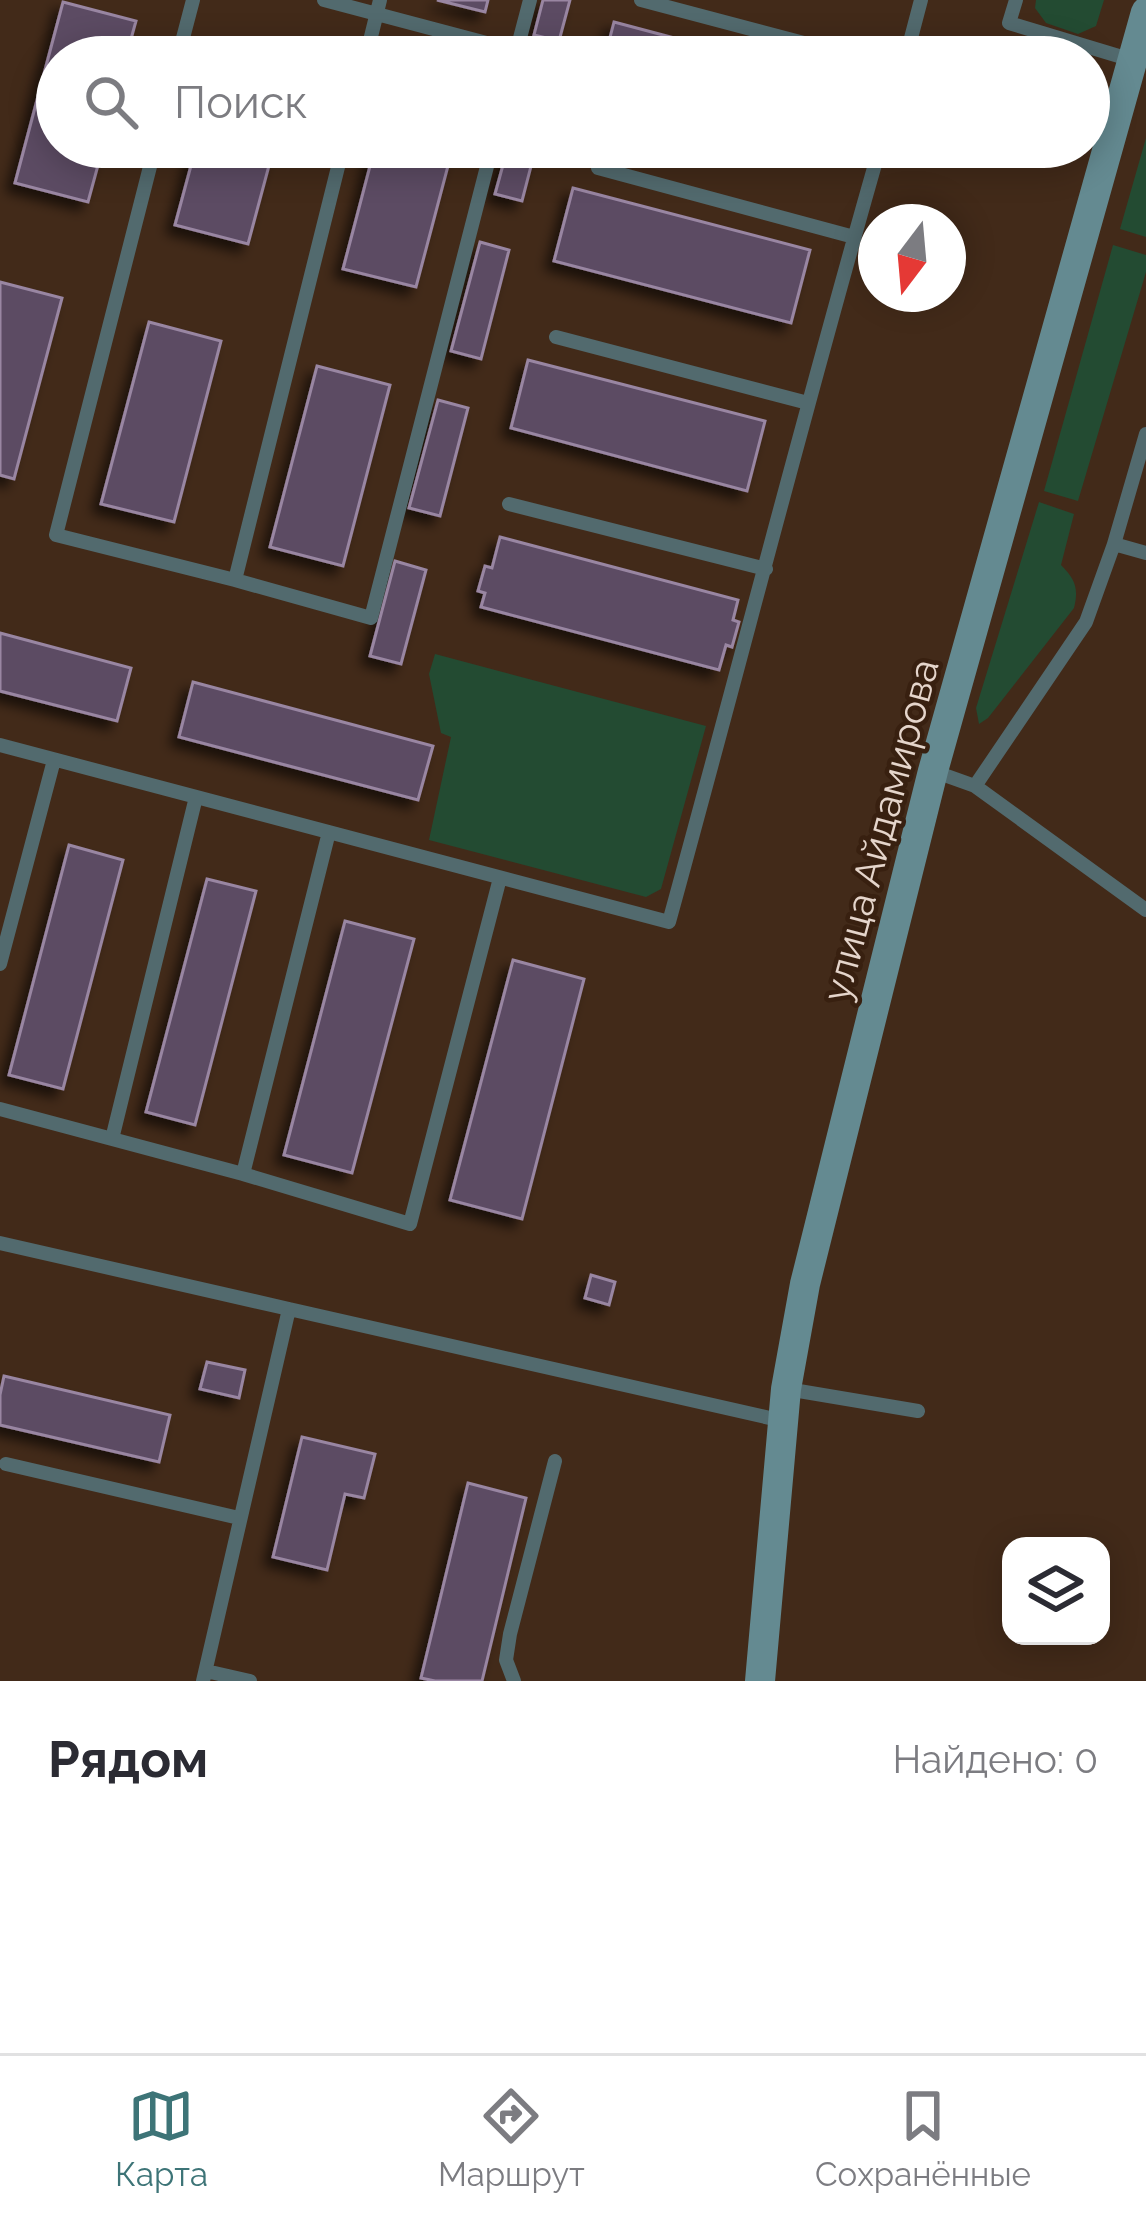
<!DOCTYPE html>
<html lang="ru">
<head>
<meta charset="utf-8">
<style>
  :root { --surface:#fff; --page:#f2f2f3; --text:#2b2b33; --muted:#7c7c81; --line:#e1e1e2; --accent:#3d7477 }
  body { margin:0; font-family:Raleway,sans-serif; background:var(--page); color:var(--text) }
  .controls { position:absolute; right:36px; bottom:36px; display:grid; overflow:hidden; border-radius:24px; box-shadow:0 6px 30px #0003 }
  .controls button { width:108px; height:108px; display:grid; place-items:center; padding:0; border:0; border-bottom:3px solid var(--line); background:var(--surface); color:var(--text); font:60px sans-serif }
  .compass { position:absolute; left:858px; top:204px; width:108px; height:108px; border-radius:50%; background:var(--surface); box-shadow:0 6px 30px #0003; rotate:196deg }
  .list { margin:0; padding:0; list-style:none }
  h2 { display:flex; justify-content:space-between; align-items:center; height:156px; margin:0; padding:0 48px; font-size:51px }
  h2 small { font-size:39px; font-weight:400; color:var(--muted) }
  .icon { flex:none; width:66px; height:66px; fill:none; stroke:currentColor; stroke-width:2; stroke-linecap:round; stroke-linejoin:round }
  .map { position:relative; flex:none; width:1146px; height:1681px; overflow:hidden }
  .search { position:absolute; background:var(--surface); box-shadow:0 6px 30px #0003; left:36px; right:36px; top:36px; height:132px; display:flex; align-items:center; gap:30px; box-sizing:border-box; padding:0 42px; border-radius:66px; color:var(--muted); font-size:45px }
  .sheet { height:372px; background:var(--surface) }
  nav { display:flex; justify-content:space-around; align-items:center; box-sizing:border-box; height:168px; border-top:3px solid var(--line); background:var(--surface); font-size:33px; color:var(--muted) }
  nav a { display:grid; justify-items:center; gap:6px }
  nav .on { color:var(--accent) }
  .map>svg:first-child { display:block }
</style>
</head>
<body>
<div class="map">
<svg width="1146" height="1681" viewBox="0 0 1146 1681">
  <defs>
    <filter id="shadow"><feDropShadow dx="-8" dy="8" stdDeviation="6" flood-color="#0009"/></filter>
  </defs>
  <rect width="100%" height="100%" fill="#422a19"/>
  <!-- green -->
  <path fill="#234b32" d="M1036 0H1104L1096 26 1078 34 1046 23 1035 8Z
    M1146 138V237L1120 229Z
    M1113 245 1146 255V272L1078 501 1044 491Z
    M1039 502 1074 514 1061 565C1075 579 1079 588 1074 608L988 718 979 724 976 708Z
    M435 654 706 726 661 889 646 897 429 840 451 737 441 733 429 674Z"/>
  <!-- building -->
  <path fill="#5c4b64" stroke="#9986a2" stroke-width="3" filter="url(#shadow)" d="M437 0H488L485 12Z
    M543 0H570L559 41 534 35Z
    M63 2 136 21 126 57H57V147H103L88 202 15 183Z
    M614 22 746 57H605Z
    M223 44 275 57H220Z
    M196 147H274L248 244 175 225Z
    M375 147H453L416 287 343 269Z
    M508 147H536L522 201 495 194Z
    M573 188 810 250 791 323 554 261Z
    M480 242 509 250 481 359 451 351Z
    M0 282 62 298 14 479 0 475Z
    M149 322 221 341 174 522 101 504Z
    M528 360 765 421 747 491 511 428Z
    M317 366 390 385 343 566 270 547Z
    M438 400 468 408 440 516 409 508Z
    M500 537 738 600 733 620 739 622 732 647 726 645 719 670 481 607 485 593 478 591 485 566 492 568Z
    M395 561 426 570 401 664 370 656Z
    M0 633 131 668 117 721 0 691Z
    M193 682 433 746 418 800 179 737Z
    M69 845 123 860 63 1089 9 1075Z
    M207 879 256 891 195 1125 146 1112Z
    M345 921 414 939 352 1173 284 1155Z
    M513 960 584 979 522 1219 450 1200Z
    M591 1275 615 1282 609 1305 585 1298Z
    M207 1362 245 1370 239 1398 200 1389Z
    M4 1376 170 1415 159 1462 0 1425V1395Z
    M302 1437 375 1454 364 1498 345 1494 327 1570 273 1557Z
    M468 1483 526 1498 482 1681H435L421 1678Z"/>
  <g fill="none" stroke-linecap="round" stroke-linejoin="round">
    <!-- service -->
    <path stroke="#526a6e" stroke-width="14" d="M324 0 517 51
      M641 0 857 57
      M1016 0 1009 23 1132 60
      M178 57 193 0
      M366 57 380 0
      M515 57 530 0
      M906 57 921 0
      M155 147 56 535 235 580 371 618 492 147
      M598 168 854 237
      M556 337 808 403
      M509 504 766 569
      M1114 544 1146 553
      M235 580 343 147
      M0 745 669 922C740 664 806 404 880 147
      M933 771 975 786 1146 910
      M975 786 1086 622 1114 544 1146 434
      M0 964 54 760
      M0 1109 243 1174 410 1224 500 878
      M112 1139 196 797
      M243 1174 329 832
      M0 1243 289 1309
      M787 1389 918 1411
      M6 1464 239 1518
      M206 1671 250 1681
      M203 1681 289 1309 783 1421
      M514 1681 506 1660 510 1634 555 1461"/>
    <!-- secondary -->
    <path stroke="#648a91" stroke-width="30" d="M760 1681 786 1389 805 1284 933 771 1146 12"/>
  </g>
  <g text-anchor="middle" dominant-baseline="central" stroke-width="9" stroke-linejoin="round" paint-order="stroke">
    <!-- street labels -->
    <g font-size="39" fill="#e5d5cb" stroke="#382010">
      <text transform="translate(880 830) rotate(-75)">улица Айдамирова</text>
    </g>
  </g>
</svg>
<div class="controls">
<button><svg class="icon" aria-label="layers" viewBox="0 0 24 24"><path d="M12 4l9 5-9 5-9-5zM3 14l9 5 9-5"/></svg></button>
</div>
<svg class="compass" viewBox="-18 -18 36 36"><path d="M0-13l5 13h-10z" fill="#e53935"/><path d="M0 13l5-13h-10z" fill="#7c7c81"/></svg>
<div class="search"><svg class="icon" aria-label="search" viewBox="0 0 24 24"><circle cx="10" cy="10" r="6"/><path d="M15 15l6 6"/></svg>Поиск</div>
</div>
<section class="sheet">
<h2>Рядом<small>Найдено: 0</small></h2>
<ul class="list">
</ul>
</section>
<nav>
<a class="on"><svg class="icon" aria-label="map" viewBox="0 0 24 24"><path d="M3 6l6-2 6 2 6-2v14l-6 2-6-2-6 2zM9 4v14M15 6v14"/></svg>Карта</a>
<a><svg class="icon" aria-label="directions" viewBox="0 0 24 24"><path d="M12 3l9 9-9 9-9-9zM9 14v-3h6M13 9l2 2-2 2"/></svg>Маршрут</a>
<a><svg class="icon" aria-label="saved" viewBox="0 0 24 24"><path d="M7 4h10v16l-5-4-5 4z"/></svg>Сохранённые</a>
</nav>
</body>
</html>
